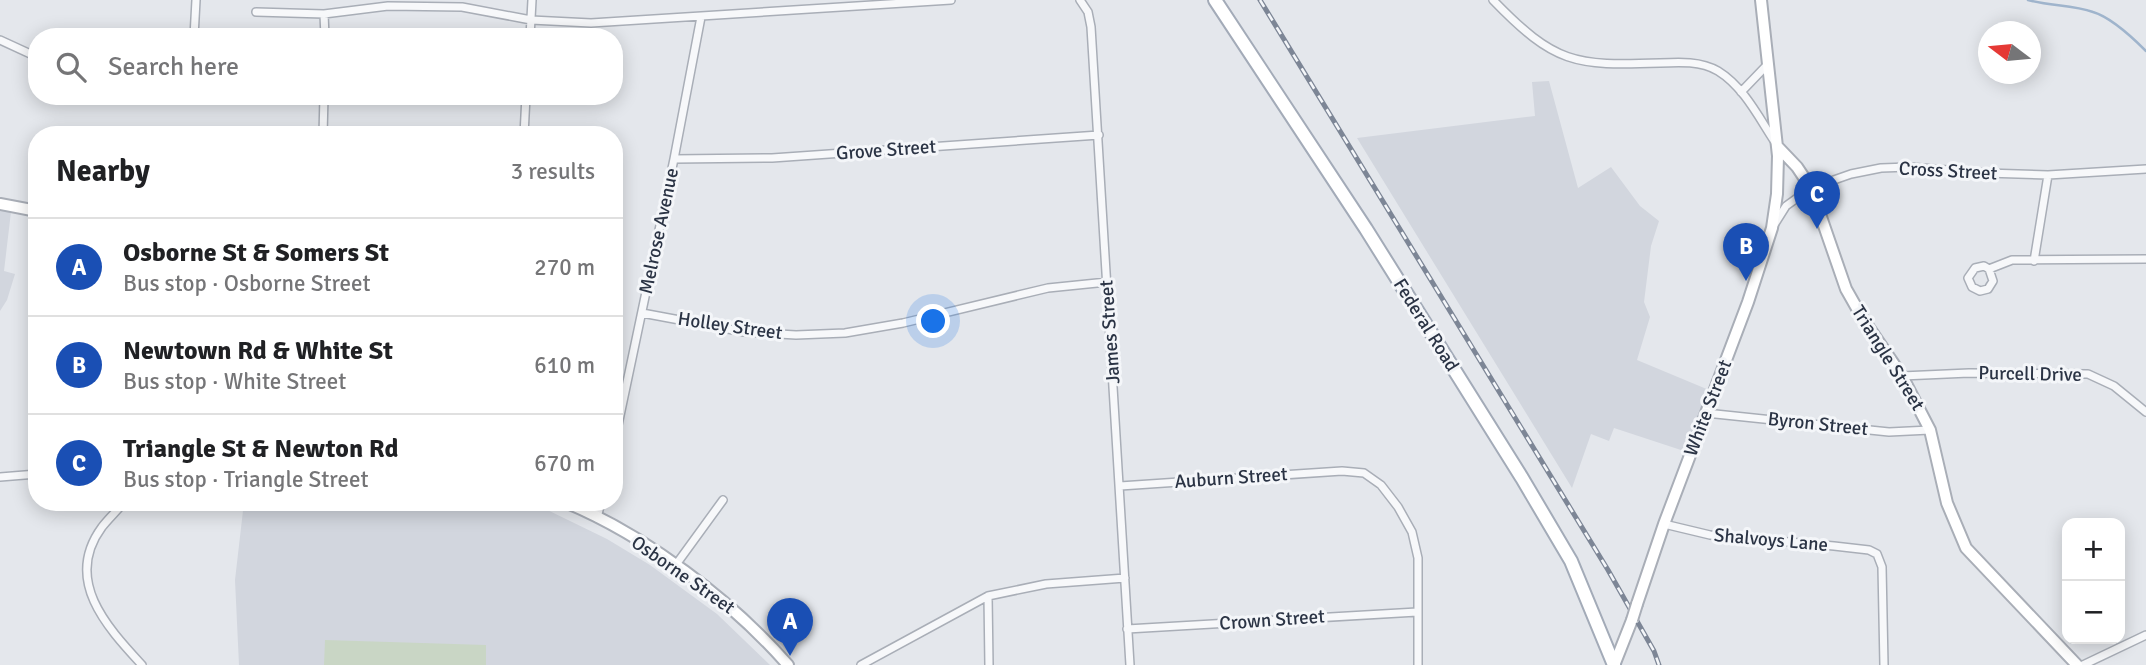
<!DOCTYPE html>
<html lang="en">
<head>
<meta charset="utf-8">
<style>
  :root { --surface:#fff; --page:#f2f2f2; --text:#202124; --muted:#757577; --line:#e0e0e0; --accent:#ea580c }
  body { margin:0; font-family:Signika,sans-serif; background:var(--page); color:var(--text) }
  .controls { position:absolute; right:21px; bottom:21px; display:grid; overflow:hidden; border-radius:14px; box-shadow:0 4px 18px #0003 }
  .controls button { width:63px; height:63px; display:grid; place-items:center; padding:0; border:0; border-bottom:2px solid var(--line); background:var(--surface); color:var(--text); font:35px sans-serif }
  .compass { position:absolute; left:1978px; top:21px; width:63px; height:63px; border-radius:50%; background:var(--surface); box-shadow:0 4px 18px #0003; rotate:286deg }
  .you { position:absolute; left:934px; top:322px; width:24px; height:24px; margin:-18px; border:5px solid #fff; border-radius:50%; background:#1a73e8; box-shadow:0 0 0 10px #1a73e833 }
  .badge { display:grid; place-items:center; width:46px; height:46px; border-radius:50%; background:var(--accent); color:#fff; font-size:23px; font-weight:700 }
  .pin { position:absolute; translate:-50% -58px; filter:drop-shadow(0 2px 4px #0008) }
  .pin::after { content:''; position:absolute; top:37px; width:24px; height:21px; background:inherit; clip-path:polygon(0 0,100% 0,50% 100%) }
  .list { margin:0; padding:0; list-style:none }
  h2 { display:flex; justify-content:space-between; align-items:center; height:91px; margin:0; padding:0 28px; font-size:30px }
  h2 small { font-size:23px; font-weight:400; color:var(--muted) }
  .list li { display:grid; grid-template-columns:46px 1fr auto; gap:21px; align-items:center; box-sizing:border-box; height:98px; padding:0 28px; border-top:2px solid var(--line) }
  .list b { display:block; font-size:26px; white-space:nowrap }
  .list p { margin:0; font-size:23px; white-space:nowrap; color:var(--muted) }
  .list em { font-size:23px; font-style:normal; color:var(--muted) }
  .icon { flex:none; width:38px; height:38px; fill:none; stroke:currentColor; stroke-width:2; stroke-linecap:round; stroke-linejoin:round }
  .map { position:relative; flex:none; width:2146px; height:665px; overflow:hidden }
  .search { position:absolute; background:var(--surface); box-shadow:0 4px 18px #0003; left:28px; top:28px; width:595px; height:77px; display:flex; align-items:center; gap:18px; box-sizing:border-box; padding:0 24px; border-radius:28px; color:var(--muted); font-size:26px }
  .panel { position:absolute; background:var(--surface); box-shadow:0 4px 18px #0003; left:28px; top:126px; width:595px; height:385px; border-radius:28px }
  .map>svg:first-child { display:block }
</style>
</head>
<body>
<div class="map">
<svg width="2146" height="665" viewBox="0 0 2146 665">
  <rect width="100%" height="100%" fill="#e4e7ec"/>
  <!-- built -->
  <path fill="#d2d6de" d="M1549 81 1578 188 1611 167 1640 206 1659 221 1651 246 1644 302 1650 317 1637 360 1709 390 1684 451 1614 428 1609 441 1591 434 1572 488 1357 138 1535 116 1532 82Z
    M0 210 11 212 4 271 15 274 7 300 0 311Z
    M244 502H531L607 539 650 565 717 614 770 665H239L235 580Z"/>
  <!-- green -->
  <path fill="#c9d6c5" d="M325 640 486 645V665H324Z"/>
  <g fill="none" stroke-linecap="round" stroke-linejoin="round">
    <!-- stream -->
    <path stroke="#9fb4cc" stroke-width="2.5" d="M2028 0C2049 6 2073 5 2093 12 2110 17 2133 38 2146 51"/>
    <!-- street casing -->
    <g stroke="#a9aeb7" stroke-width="10">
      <path id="street" d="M1080 0 1088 12 1091 27 1130 665
        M1493 0C1555 64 1574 66 1660 63 1680 62 1701 61 1718 71 1744 87 1759 118 1775 142
        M256 12 324 14 388 6 462 7 531 20 591 23 951 0
        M324 14 325 37
        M194 37 196 0
        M530 37 532 0
        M0 40 37 57
        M1741 92 1768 64
        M323 135 324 96
        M524 135 526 96
        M674 159 772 158 1099 135
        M1774 225 1786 206 1811 188 1851 174 1881 168 1909 167 1986 173 2048 175 2146 169
        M2034 261 2048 175
        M1989 269 1993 281 1988 289 1980 291 1972 287 1968 278 1975 268 1984 266 1989 269 2012 260 2146 259
        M642 313 744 332 796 335 845 333 903 323 1048 288 1107 282
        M1902 376 1969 373 2088 374 2114 386 2146 412
        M1706 413 1889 432 1930 430
        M614 444 674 159 701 17
        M0 477 37 474
        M1120 486 1342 471 1364 473 1381 485 1398 507 1412 532 1418 558V665
        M124 502C117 511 109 518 102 527 63 580 107 627 142 665
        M597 518 601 502
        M1664 524 1710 535 1834 546 1869 550 1877 554 1882 567 1884 665
        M675 566 723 500
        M988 596 989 665
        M1127 629 1417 612
        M861 665 988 596 1046 584 1125 578
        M2083 665 2146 635"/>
    </g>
    <!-- secondary casing -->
    <g stroke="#a9aeb7" stroke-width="14">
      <path id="secondary" d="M1777 146 1797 167 1811 188 1846 289 1863 319 1902 376 1930 430 1947 503 1966 548 2077 665
        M0 204 37 211
        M565 502C645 535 731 600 788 665
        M1637 604 1664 524 1748 302 1772 228 1777 194 1778 156 1761 0
        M1615 663 1632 620"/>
    </g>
    <!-- primary casing -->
    <g stroke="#a3abb8" stroke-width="16">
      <path id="primary" d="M1215 0 1366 229 1522 478 1571 561 1614 665"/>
    </g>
    <!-- street -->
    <use href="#street" stroke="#f7f8fa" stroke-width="7"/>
    <!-- secondary -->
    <use href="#secondary" stroke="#fff" stroke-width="10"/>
    <!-- primary -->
    <use href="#primary" stroke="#fff" stroke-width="12"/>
    <!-- rail casing -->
    <g stroke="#7d8696" stroke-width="5">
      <path id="rail" d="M1260 0 1608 570 1654 651 1659 665"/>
    </g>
    <!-- rail -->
    <use href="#rail" stroke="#f4f6f9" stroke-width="2.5" stroke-dasharray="8" stroke-linecap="butt"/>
    <!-- secondary-bridge casing -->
    <g stroke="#a9aeb7" stroke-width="14" stroke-linecap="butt">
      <path id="secondary-bridge" d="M1632 620 1637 604"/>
    </g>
    <!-- secondary-bridge -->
    <use href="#secondary-bridge" stroke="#fff" stroke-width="10"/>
  </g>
  <g text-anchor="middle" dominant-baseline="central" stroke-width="6" stroke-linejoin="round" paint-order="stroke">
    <!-- street labels -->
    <g font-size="19" fill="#2b3445" stroke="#f4f6f9">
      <text transform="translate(886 150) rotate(-4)">Grove Street</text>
      <text transform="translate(1948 171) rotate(3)">Cross Street</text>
      <text transform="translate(659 231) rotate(-78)">Melrose Avenue</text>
      <text transform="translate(1426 325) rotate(58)">Federal Road</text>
      <text transform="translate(730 326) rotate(8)">Holley Street</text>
      <text transform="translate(1110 332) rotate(-94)">James Street</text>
      <text transform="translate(1888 358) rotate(58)">Triangle Street</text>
      <text transform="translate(2030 374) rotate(1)">Purcell Drive</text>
      <text transform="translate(1708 408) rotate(-69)">White Street</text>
      <text transform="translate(1818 424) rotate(6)">Byron Street</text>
      <text transform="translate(1231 478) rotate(-4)">Auburn Street</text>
      <text transform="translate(1771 540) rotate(5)">Shalvoys Lane</text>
      <text transform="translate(683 575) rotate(35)">Osborne Street</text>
      <text transform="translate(1272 620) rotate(-4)">Crown Street</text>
    </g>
  </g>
</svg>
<div class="controls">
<button>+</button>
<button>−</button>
</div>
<svg class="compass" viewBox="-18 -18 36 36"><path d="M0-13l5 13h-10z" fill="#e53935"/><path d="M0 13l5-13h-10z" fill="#757577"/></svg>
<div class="you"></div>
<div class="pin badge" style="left:790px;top:656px;background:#1a4fb4">A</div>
<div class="pin badge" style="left:1746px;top:281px;background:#1a4fb4">B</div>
<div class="pin badge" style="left:1817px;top:229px;background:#1a4fb4">C</div>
<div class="search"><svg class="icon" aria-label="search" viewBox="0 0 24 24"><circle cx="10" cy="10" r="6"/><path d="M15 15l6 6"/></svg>Search here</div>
<section class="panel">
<h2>Nearby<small>3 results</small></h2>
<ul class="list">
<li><span class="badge" style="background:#1a4fb4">A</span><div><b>Osborne St &amp; Somers St</b><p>Bus stop · Osborne Street</p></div><em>270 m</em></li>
<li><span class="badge" style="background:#1a4fb4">B</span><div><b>Newtown Rd &amp; White St</b><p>Bus stop · White Street</p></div><em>610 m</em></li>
<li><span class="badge" style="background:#1a4fb4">C</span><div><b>Triangle St &amp; Newton Rd</b><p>Bus stop · Triangle Street</p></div><em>670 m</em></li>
</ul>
</section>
</div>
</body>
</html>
